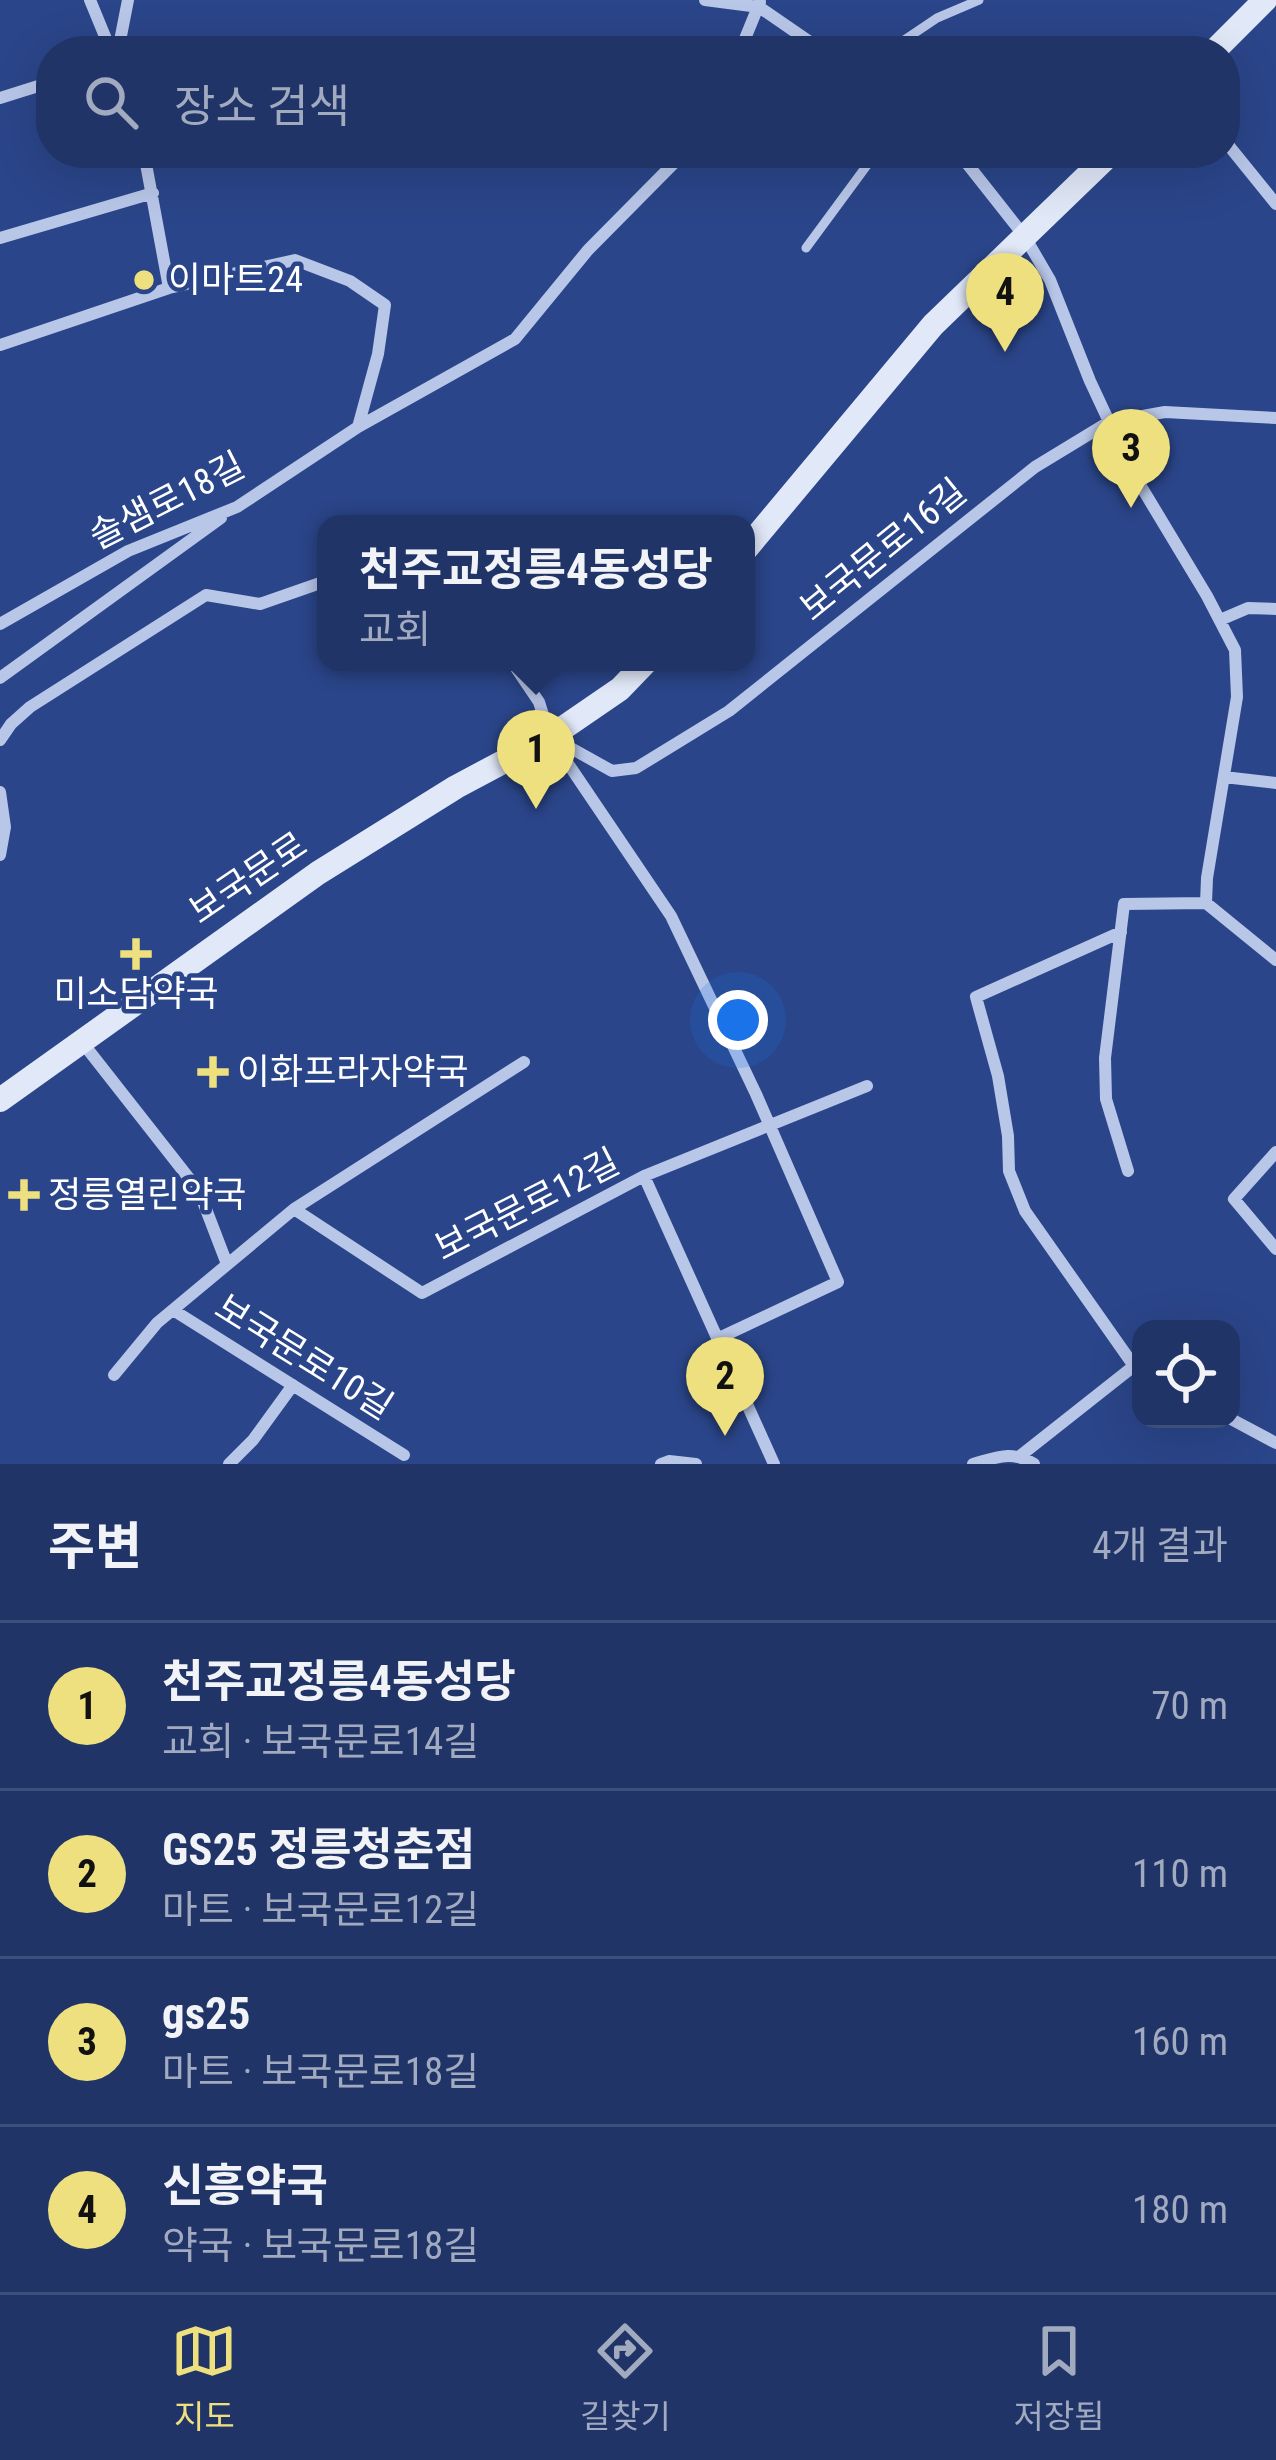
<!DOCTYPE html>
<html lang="ko">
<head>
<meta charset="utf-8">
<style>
  :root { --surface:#203467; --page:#2d3f70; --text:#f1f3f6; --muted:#a2aac0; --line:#3d4f7b; --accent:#efe07f }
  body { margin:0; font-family:"Roboto Condensed","Noto Sans KR",sans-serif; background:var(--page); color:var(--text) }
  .controls { position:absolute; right:36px; bottom:36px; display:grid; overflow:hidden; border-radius:24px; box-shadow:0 12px 48px #0002 }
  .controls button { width:108px; height:108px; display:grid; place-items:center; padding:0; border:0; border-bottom:3px solid var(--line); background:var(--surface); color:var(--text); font:60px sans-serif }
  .you { position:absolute; left:738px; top:1020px; width:42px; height:42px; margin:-30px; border:9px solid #fff; border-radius:50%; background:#1a73e8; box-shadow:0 0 0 18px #1a73e833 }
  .badge { display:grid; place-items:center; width:78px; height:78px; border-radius:50%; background:var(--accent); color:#111; font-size:39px; font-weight:700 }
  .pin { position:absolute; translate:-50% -99px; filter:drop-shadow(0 3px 6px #0008) }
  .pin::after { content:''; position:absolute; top:63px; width:42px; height:36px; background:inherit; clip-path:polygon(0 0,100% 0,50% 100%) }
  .popup { position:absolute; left:317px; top:515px; width:438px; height:156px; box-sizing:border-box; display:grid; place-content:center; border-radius:24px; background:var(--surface); filter:drop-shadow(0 3px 9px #0005); font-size:39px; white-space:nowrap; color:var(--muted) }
  .popup b { font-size:45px; color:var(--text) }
  .popup::after { content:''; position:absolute; left:50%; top:100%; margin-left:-24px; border:24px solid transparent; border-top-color:var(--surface) }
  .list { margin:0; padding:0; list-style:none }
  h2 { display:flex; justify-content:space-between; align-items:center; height:156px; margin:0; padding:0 48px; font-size:51px }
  h2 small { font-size:39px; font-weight:400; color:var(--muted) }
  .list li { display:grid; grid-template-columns:78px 1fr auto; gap:36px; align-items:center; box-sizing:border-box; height:168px; padding:0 48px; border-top:3px solid var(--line) }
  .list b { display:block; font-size:45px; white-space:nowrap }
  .list p { margin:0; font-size:39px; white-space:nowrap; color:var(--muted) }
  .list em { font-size:39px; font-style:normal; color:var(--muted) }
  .icon { flex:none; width:66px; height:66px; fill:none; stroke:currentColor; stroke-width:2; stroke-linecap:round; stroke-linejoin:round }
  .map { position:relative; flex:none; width:1276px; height:1464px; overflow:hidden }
  .search { position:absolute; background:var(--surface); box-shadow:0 12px 48px #0002; left:36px; right:36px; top:36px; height:132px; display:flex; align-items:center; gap:30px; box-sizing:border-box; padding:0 42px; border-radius:48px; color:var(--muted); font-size:45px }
  .sheet { height:828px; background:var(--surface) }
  nav { display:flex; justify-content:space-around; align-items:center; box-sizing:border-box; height:168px; border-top:3px solid var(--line); background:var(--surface); font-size:33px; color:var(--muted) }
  nav a { display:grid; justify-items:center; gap:6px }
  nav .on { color:var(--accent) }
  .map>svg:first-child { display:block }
</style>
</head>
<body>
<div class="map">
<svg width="1276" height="1464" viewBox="0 0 1276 1464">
  <rect width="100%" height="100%" fill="#2a4589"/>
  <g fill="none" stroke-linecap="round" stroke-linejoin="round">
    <!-- service -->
    <path stroke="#b8c6e8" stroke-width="9" d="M888 51 937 18 979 0
      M806 248 876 153"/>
    <!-- minor -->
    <path stroke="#b8c6e8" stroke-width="12" d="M90 0 111 51
      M705 0 759 7 823 51
      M118 51 128 0
      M740 51 760 2
      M0 98 51 82
      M1225 141 1276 204
      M144 153 169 288
      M952 153 965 161 999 204 1025 237 1050 280 1090 381 1133 473 1207 596 1235 650 1237 697 1207 878 1206 903
      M0 238 153 193
      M0 345 169 288 295 260 350 281 385 305 378 354 358 427 237 507 128 551 0 624
      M358 427 515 339 588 250 684 153
      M1220 620 1248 608 1276 609
      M512 662 539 702 550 737 671 916 756 1094 838 1282 717 1339
      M0 678 221 518
      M551 737 612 771 636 768 729 711 1035 467 1109 422 1165 412 1276 418
      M0 740 11 724 30 707 206 595 260 604 326 581
      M1224 777 1276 783
      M0 792 5 827 0 855
      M1121 932 976 997 998 1076 1008 1136 1009 1171 1025 1211 1134 1366 1141 1370
      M82 1042 199 1191 227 1264
      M1276 1152 1234 1199 1276 1249
      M1128 1171 1106 1099 1105 1058 1124 904 1206 903 1276 960
      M644 1176 774 1464
      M294 1209 422 1293 644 1176 867 1086
      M173 1310 404 1455
      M114 1375 157 1323 294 1209 524 1062
      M1231 1419 1276 1443
      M1020 1456 1134 1366
      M229 1464 253 1440 293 1385
      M661 1464 669 1461 696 1464
      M973 1464C998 1457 1011 1450 1034 1464"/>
    <!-- secondary -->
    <path stroke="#e1e8f8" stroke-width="24" d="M1214 51 1265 0
      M746 549 933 325 1111 153
      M0 1100 318 873 456 787 550 737 620 689 646 662"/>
  </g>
  <!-- markers -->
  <g fill="#efe07f" stroke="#2a4589" stroke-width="4.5">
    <circle cx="144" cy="280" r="12"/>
    <path d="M130 936h12v12h12v12h-12v12h-12v-12h-12v-12h12z"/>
    <path d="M207 1054h12v12h12v12h-12v12h-12v-12h-12v-12h12z"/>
    <path d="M18 1177h12v12h12v12h-12v12h-12v-12h-12v-12h12z"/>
  </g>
  <g text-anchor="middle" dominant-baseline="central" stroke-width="9" stroke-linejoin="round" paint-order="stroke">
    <!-- poi labels -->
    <g font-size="36" fill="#fff" stroke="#2a4589" text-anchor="start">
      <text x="168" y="280">이마트24</text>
      <text x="136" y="994" text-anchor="middle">미소담약국</text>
      <text x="237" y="1072">이화프라자약국</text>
      <text x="48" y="1195">정릉열린약국</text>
    </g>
    <!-- street labels -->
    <g font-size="36" fill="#fff" stroke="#2a4589">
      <text transform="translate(167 501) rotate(-27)">솔샘로18길</text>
      <text transform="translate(883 550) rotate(-39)">보국문로16길</text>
      <text transform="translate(248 878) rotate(-34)">보국문로</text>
      <text transform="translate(527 1205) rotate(-27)">보국문로12길</text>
      <text transform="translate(304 1357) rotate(32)">보국문로10길</text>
    </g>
  </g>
</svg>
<div class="controls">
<button><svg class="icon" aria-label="locate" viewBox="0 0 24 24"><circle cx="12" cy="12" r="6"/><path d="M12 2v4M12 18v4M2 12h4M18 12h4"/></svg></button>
</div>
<div class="you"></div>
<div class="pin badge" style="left:536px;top:809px">1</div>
<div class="popup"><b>천주교정릉4동성당</b>교회</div>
<div class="pin badge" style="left:725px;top:1436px">2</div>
<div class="pin badge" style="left:1131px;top:508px">3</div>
<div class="pin badge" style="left:1005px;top:352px">4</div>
<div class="search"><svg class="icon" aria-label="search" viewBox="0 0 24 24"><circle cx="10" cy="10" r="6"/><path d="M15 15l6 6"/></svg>장소 검색</div>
</div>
<section class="sheet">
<h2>주변<small>4개 결과</small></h2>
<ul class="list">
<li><span class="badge">1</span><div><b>천주교정릉4동성당</b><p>교회 · 보국문로14길</p></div><em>70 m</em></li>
<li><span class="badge">2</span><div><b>GS25 정릉청춘점</b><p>마트 · 보국문로12길</p></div><em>110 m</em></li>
<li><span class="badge">3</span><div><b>gs25</b><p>마트 · 보국문로18길</p></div><em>160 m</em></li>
<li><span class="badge">4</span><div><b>신흥약국</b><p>약국 · 보국문로18길</p></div><em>180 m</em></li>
</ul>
</section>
<nav>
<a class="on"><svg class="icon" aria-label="map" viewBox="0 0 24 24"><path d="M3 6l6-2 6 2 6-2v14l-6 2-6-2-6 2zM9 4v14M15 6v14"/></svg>지도</a>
<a><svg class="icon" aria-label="directions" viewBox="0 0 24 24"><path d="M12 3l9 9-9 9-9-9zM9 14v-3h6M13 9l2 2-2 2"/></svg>길찾기</a>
<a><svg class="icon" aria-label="saved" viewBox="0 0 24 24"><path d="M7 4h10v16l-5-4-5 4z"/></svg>저장됨</a>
</nav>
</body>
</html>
